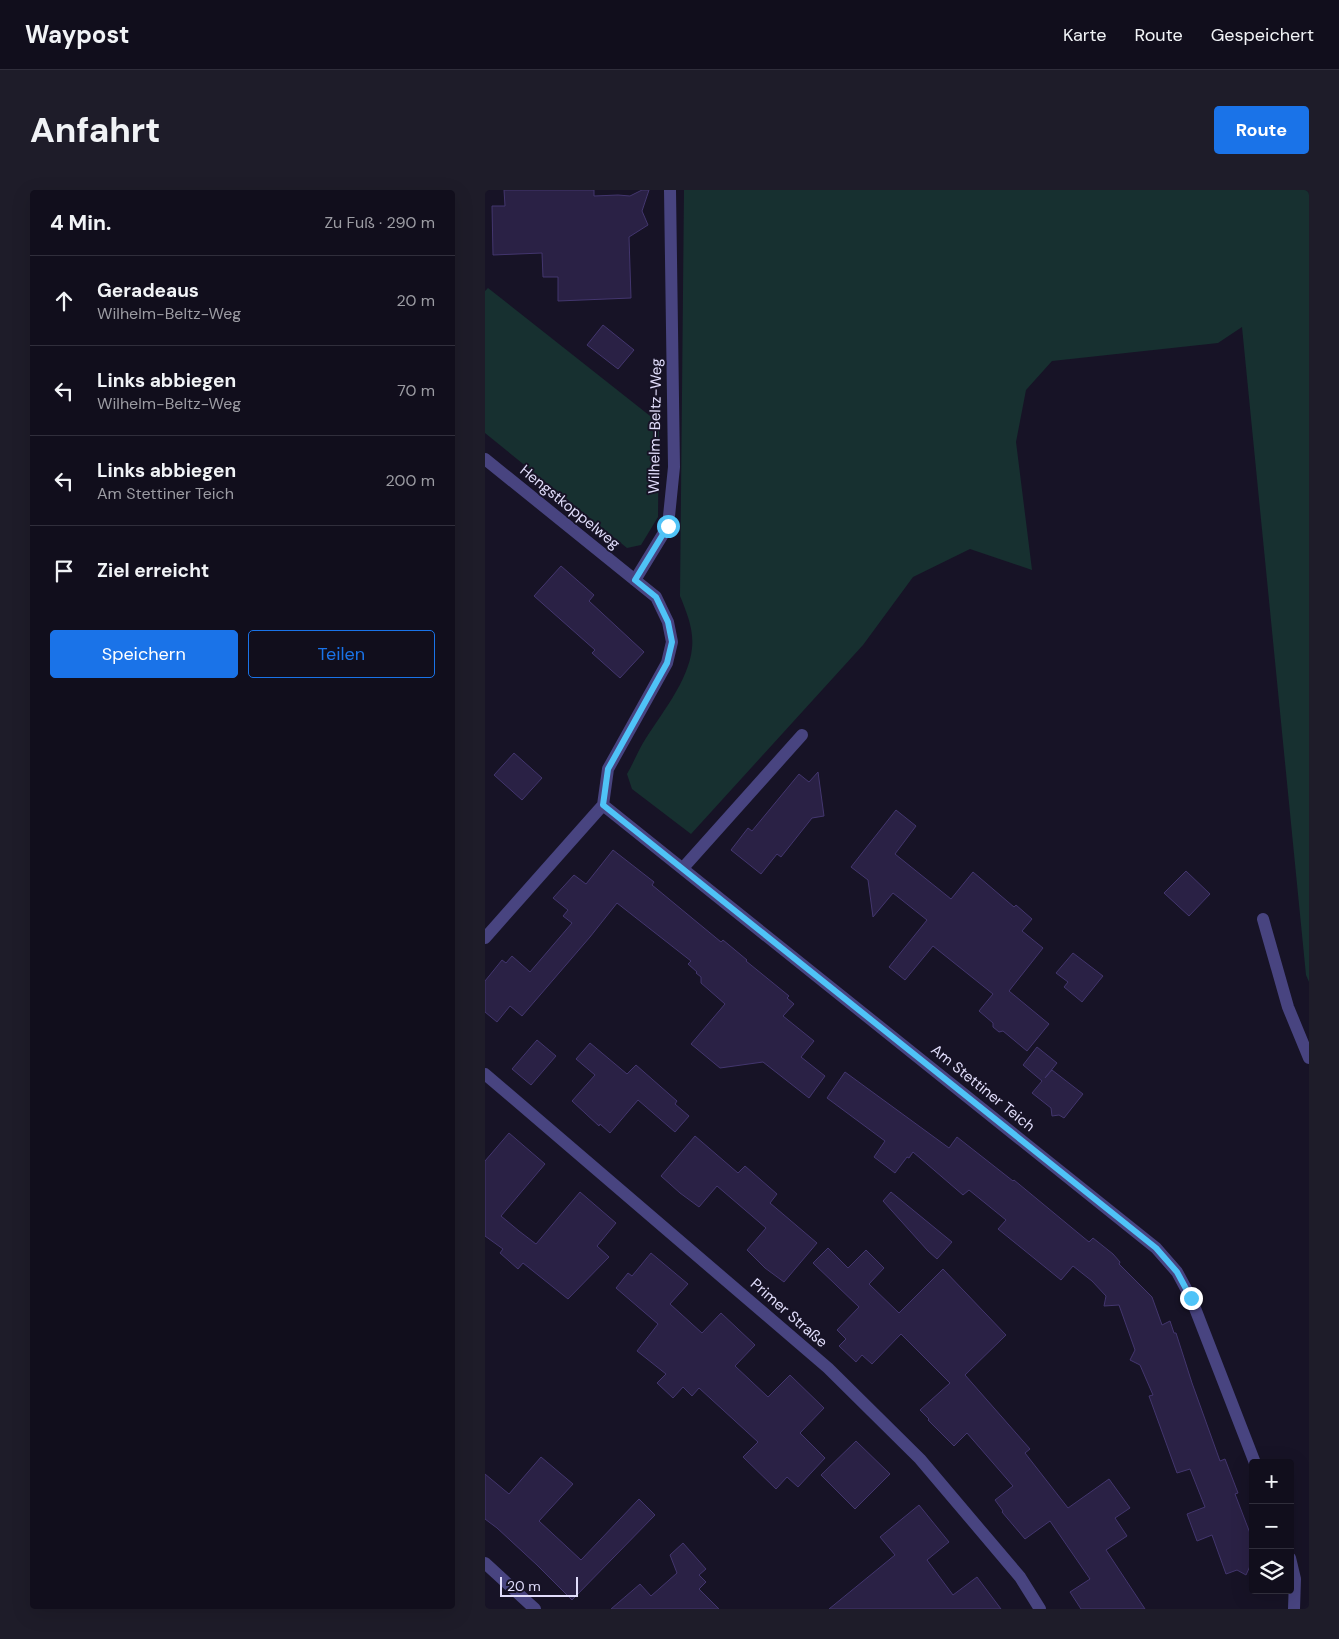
<!DOCTYPE html>
<html lang="de">
<head>
<meta charset="utf-8">
<style>
  :root { --surface:#110e1c; --page:#1e1c29; --text:#f1f3f6; --muted:#9c9ca3; --line:#302e3b; --accent:#1a73e8 }
  body { margin:0; font-family:"DM Sans",sans-serif; background:var(--page); color:var(--text) }
  .controls { position:absolute; right:15px; bottom:15px; display:grid; overflow:hidden; border-radius:5px; box-shadow:0 5px 20px #0002 }
  .controls button { width:45px; height:45px; display:grid; place-items:center; padding:0; border:0; border-bottom:1px solid var(--line); background:var(--surface); color:var(--text); font:25px sans-serif }
  .scale { position:absolute; left:15px; bottom:12px; width:78px; box-sizing:border-box; padding-left:5px; border:2px solid #e1ddfb; border-top:0; font-size:14px; line-height:18px; white-space:nowrap; color:#e1ddfb; -webkit-text-stroke:4px #171326; paint-order:stroke }
  .stop { position:absolute; width:15px; height:15px; margin:-11px; border:4px solid #4fc3f7; border-radius:50%; background:#fff }
  .stop.end { background:#4fc3f7; border-color:#fff; box-shadow:0 1px 5px #0008 }
  .list { margin:0; padding:0; list-style:none }
  h2 { display:flex; justify-content:space-between; align-items:center; height:65px; margin:0; padding:0 20px; font-size:21px }
  h2 small { font-size:16px; font-weight:400; color:var(--muted) }
  .list li { display:grid; grid-template-columns:32px 1fr auto; gap:15px; align-items:center; box-sizing:border-box; height:90px; padding:0 20px; border-top:1px solid var(--line) }
  .list b { display:block; font-size:19px; white-space:nowrap }
  .list p { margin:0; font-size:16px; white-space:nowrap; color:var(--muted) }
  .list em { font-size:16px; font-style:normal; color:var(--muted) }
  .actions { display:flex; gap:10px; padding:15px 20px }
  .actions a { flex:1; padding:11px 0; border:1px solid var(--accent); border-radius:5px; text-align:center; font-size:18px; color:var(--accent) }
  .actions .main { background:var(--accent); color:#fff }
  .icon { flex:none; width:28px; height:28px; fill:none; stroke:currentColor; stroke-width:2; stroke-linecap:round; stroke-linejoin:round }
  .map { position:relative; flex:none; width:824px; height:1419px; overflow:hidden; border-radius:5px }
  header { display:flex; align-items:center; gap:30px; box-sizing:border-box; height:70px; padding:0 25px; background:var(--surface); border-bottom:1px solid var(--line) }
  header strong { font-size:24px }
  nav { display:flex; gap:28px; margin-inline-start:auto; font-size:18px }
  .intro { display:flex; align-items:center; justify-content:space-between; box-sizing:border-box; height:120px; padding:0 30px }
  h1 { margin:0; font-size:35px }
  .button { padding:12px 22px; border-radius:5px; background:var(--accent); color:#fff; font-size:18px; font-weight:700 }
  main { display:flex; gap:30px; padding:0 30px }
  aside { flex:1; background:var(--surface); border-radius:5px; box-shadow:0 5px 20px #0002 }
  .map>svg:first-child { display:block }
</style>
</head>
<body>
<header>
<strong>Waypost</strong>
<nav><a>Karte</a><a>Route</a><a>Gespeichert</a></nav>
</header>
<div class="intro"><h1>Anfahrt</h1><a class="button">Route</a></div>
<main>
<aside>
<h2>4 Min.<small>Zu Fuß · 290 m</small></h2>
<ul class="list">
<li><svg class="icon" aria-label="ahead" viewBox="0 0 24 24"><path d="M12 20V5M6 11l6-6 6 6"/></svg><div><b>Geradeaus</b><p>Wilhelm-Beltz-Weg</p></div><em>20 m</em></li>
<li><svg class="icon" aria-label="left" viewBox="0 0 24 24"><path d="M17 20v-9H6M10 6l-5 5 5 5"/></svg><div><b>Links abbiegen</b><p>Wilhelm-Beltz-Weg</p></div><em>70 m</em></li>
<li><svg class="icon" aria-label="left" viewBox="0 0 24 24"><path d="M17 20v-9H6M10 6l-5 5 5 5"/></svg><div><b>Links abbiegen</b><p>Am Stettiner Teich</p></div><em>200 m</em></li>
<li><svg class="icon" aria-label="arrive" viewBox="0 0 24 24"><path d="M6 21V4h12l-3 4 3 4H6"/></svg><div><b>Ziel erreicht</b></div></li>
</ul>
<div class="actions"><a class="main">Speichern</a><a>Teilen</a></div>
</aside>
<div class="map">
<svg width="824" height="1419" viewBox="0 0 824 1419">
  <rect width="100%" height="100%" fill="#171326"/>
  <!-- green -->
  <path fill="#173030" d="M199 0H824V792L821 785 757 137 733 153 567 171 541 200 531 252 547 380 485 359 428 387 378 455 206 644 147 599 142 584C148 574 152 563 158 553 175 525 204 491 207 458 209 440 202 423 195 406Z
    M3 98 174 233 173 327 156 355 142 358 0 243V101Z"/>
  <!-- building -->
  <path fill="#2a2145" stroke="#43366e" d="M19 0H109V6L133 5 145 6 157 0H164L157 21 163 35 144 47 146 108 73 111V87H58L57 63 8 65 7 16H20Z
    M118 135 149 160 133 179 102 155Z
    M76 376 109 405 104 411 159 462 135 488 107 463 110 460 49 406Z
    M29 563 57 588 37 610 9 585Z
    M333 582 339 626 327 628 296 667 292 664 276 684 246 660 263 638 267 641 314 584 324 592Z
    M411 620 431 636 410 664 466 709 488 682 529 717 531 715 547 729 537 741 558 758 524 801 564 834 542 861 518 841 514 842 508 837V833L494 821 508 804 448 756 420 790 404 777 442 730 408 703 388 727 383 690 366 677Z
    M128 660 169 692 167 695 236 752 238 750 262 770 261 771 304 806 302 808 309 814 298 826 329 851 316 867 340 886 324 908 278 872 235 878 206 854 240 814 216 793V787L211 783 212 782 203 774 206 771 132 713 105 747 37 826 25 816 12 832 0 822V791L17 770 21 773 27 766 45 782 87 733 78 726 83 720 68 708 89 685 101 694Z
    M701 681 725 704 704 726 679 703Z
    M588 763 618 786 597 812 579 797 583 792 571 783Z
    M52 850 71 866 46 895 27 879Z
    M105 853 142 884 151 875 192 911 190 914 204 926 190 942 153 910 125 943 115 934 114 936 87 911 110 885 91 869Z
    M552 857 572 873 560 888 567 880 598 904 579 928 574 925 567 926 566 918 547 903 557 891 538 875Z
    M360 882 464 958 472 947 528 991 529 990 604 1052 608 1048 628 1064 635 1072 634 1074 667 1107 677 1135 685 1131 689 1143H691L707 1193 735 1271 740 1269 753 1303 750 1304 768 1351V1375L765 1376 761 1385 752 1380 741 1384 727 1345 712 1351 702 1324 720 1317 705 1279 692 1283 664 1206 668 1205 655 1175 645 1170 650 1160 634 1115 619 1116 621 1106 607 1091 588 1076 576 1090 513 1039 521 1030 484 1000 478 1005 428 962 424 968 422 967 410 983 389 967 400 951 342 908Z
    M24 943 60 974 16 1026 34 1041 51 1054 95 1002 131 1033 112 1056 124 1067 83 1109 38 1073 33 1079 15 1063 18 1059 0 1046V971Z
    M210 946 253 983 260 976 292 1004 285 1013 332 1053 299 1092 280 1078 262 1060 281 1038 232 996 214 1017 195 1003 176 986Z
    M406 1002 467 1052 452 1069 443 1061 398 1011Z
    M343 1058 363 1078 381 1060 399 1078 384 1094 414 1123 458 1079 521 1145 480 1185 545 1259 540 1263 583 1318 624 1289 645 1318 630 1328 642 1346 621 1360 660 1419H596L585 1402 605 1389 565 1331 540 1349 517 1322 518 1321 510 1310 528 1296 482 1243 469 1256 443 1230 444 1229 435 1220 465 1193 416 1144 387 1174 377 1165 371 1172 354 1156 361 1149 352 1140 374 1117 328 1073Z
    M166 1063 203 1094 185 1114 217 1143 236 1123 270 1155 250 1176 283 1207 305 1185 339 1218 315 1243 340 1268 313 1297 302 1287 291 1299 258 1267 273 1252 214 1198 207 1206 198 1197 188 1208 172 1193 181 1184 152 1161 173 1134 131 1098 143 1083 147 1086Z
    M371 1251 405 1284 370 1319 336 1285Z
    M56 1267 88 1294 54 1331 96 1370 154 1309 170 1325 87 1410 52 1375 12 1338 0 1329V1284L24 1304Z
    M434 1315 464 1352 442 1370 468 1405 492 1387 516 1419H344L410 1365 395 1347Z
    M198 1353 221 1379 214 1385 221 1392 214 1399 234 1419H126L155 1394 166 1406 192 1383 185 1365Z"/>
  <g fill="none" stroke-linecap="round" stroke-linejoin="round">
    <!-- service -->
    <path stroke="#484480" stroke-width="12" d="M150 390 183 336 189 277 185 0
      M198 678 317 545
      M778 729 803 817 824 868"/>
    <!-- minor -->
    <path stroke="#484480" stroke-width="12" d="M0 269 171 407 183 432 187 452 182 473 123 579 118 615
      M118 615 671 1058 692 1082 706 1108 770 1273
      M0 748 118 615
      M0 884 343 1178 435 1269 535 1387 555 1419
      M805 1368 810 1389 809 1419
      M0 1373 50 1419"/>
  </g>
  <g fill="none" stroke-linecap="round" stroke-linejoin="round">
    <!-- route -->
    <path stroke="#4fc3f7" stroke-width="6" d="M183 336 150 390 171 407 183 432 187 452 182 473 123 579 118 615 671 1058 692 1082 706 1108"/>
  </g>
  <g text-anchor="middle" dominant-baseline="central" stroke-width="4" stroke-linejoin="round" paint-order="stroke">
    <!-- street labels -->
    <g font-size="15" fill="#e1ddfb" stroke="#171326">
      <text transform="translate(170 236) rotate(-89)">Wilhelm-Beltz-Weg</text>
      <text transform="translate(85 317) rotate(39)">Hengstkoppelweg</text>
      <text transform="translate(498 898) rotate(39)">Am Stettiner Teich</text>
      <text transform="translate(304 1123) rotate(41)">Primer Straße</text>
    </g>
  </g>
</svg>
<div class="controls">
<button>+</button>
<button>−</button>
<button><svg class="icon" aria-label="layers" viewBox="0 0 24 24"><path d="M12 4l9 5-9 5-9-5zM3 14l9 5 9-5"/></svg></button>
</div>
<div class="scale">20 m</div>
<div class="stop" style="left:183px;top:336px"></div>
<div class="stop end" style="left:706px;top:1108px"></div>
</div>
</main>
</body>
</html>
